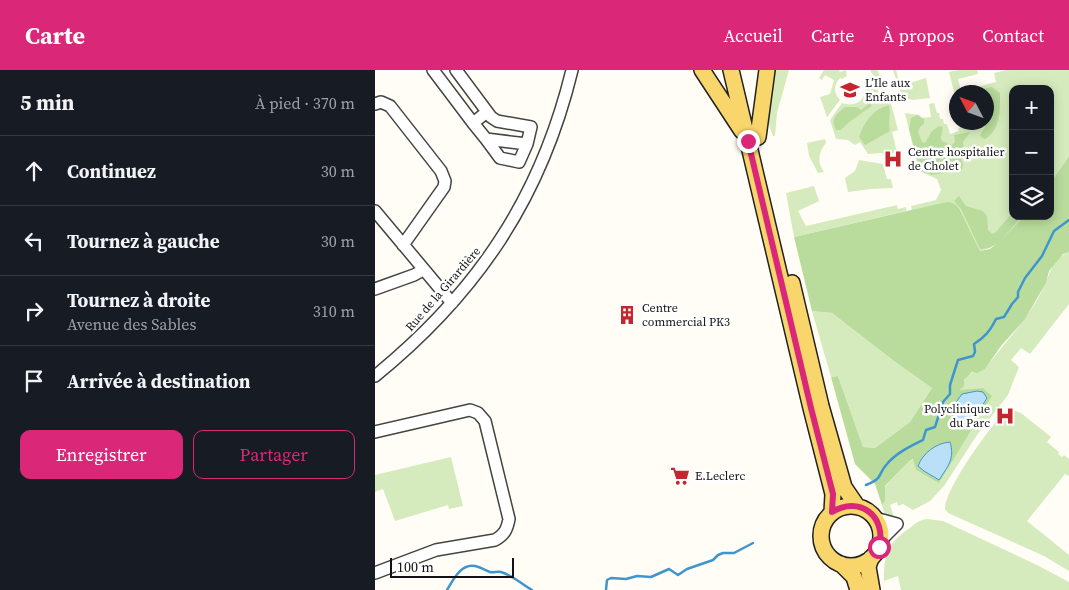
<!DOCTYPE html>
<html lang="fr">
<head>
<meta charset="utf-8">
<style>
  :root { --surface:#171b24; --page:#242831; --text:#f1f3f6; --muted:#9ea1a6; --line:#363941; --accent:#db2777 }
  body { margin:0; font-family:"Source Serif 4",serif; background:var(--page); color:var(--text) }
  .controls { position:absolute; right:15px; top:15px; display:grid; overflow:hidden; border-radius:10px; box-shadow:0 2px 12px #0003 }
  .controls button { width:45px; height:45px; display:grid; place-items:center; padding:0; border:0; border-bottom:1px solid var(--line); background:var(--surface); color:var(--text); font:25px sans-serif }
  .compass { position:absolute; left:574px; top:15px; width:45px; height:45px; border-radius:50%; background:var(--surface); box-shadow:0 2px 12px #0003; rotate:311deg }
  .scale { position:absolute; left:15px; bottom:12px; width:124px; box-sizing:border-box; padding-left:5px; border:2px solid #111; border-top:0; font-size:14px; line-height:18px; white-space:nowrap; color:#111; -webkit-text-stroke:4px #fff; paint-order:stroke }
  .stop { position:absolute; width:15px; height:15px; margin:-11px; border:4px solid #db2777; border-radius:50%; background:#fff }
  .stop.end { background:#db2777; border-color:#fff; box-shadow:0 1px 5px #0008 }
  .list { margin:0; padding:0; list-style:none }
  h2 { display:flex; justify-content:space-between; align-items:center; height:65px; margin:0; padding:0 20px; font-size:21px }
  h2 small { font-size:16px; font-weight:400; color:var(--muted) }
  .list li { display:grid; grid-template-columns:32px 1fr auto; gap:15px; align-items:center; box-sizing:border-box; height:70px; padding:0 20px; border-top:1px solid var(--line) }
  .list b { display:block; font-size:19px; white-space:nowrap }
  .list p { margin:0; font-size:16px; white-space:nowrap; color:var(--muted) }
  .list em { font-size:16px; font-style:normal; color:var(--muted) }
  .actions { display:flex; gap:10px; padding:15px 20px }
  .actions a { flex:1; padding:11px 0; border:1px solid var(--accent); border-radius:10px; text-align:center; font-size:18px; color:var(--accent) }
  .actions .main { background:var(--accent); color:#fff }
  .icon { flex:none; width:28px; height:28px; fill:none; stroke:currentColor; stroke-width:2; stroke-linecap:round; stroke-linejoin:round }
  .map { position:relative; flex:none; width:694px; height:520px; overflow:hidden }
  header { display:flex; align-items:center; gap:30px; box-sizing:border-box; height:70px; padding:0 25px; background:var(--accent); color:#fff }
  header strong { font-size:24px }
  nav { display:flex; gap:28px; margin-inline-start:auto; font-size:18px }
  main { display:flex }
  aside { flex:1; background:var(--surface) }
  .map>svg:first-child { display:block }
</style>
</head>
<body>
<header>
<strong>Carte</strong>
<nav><a>Accueil</a><a>Carte</a><a>À propos</a><a>Contact</a></nav>
</header>
<main>
<aside>
<h2>5 min<small>À pied · 370 m</small></h2>
<ul class="list">
<li><svg class="icon" aria-label="ahead" viewBox="0 0 24 24"><path d="M12 20V5M6 11l6-6 6 6"/></svg><div><b>Continuez</b></div><em>30 m</em></li>
<li><svg class="icon" aria-label="left" viewBox="0 0 24 24"><path d="M17 20v-9H6M10 6l-5 5 5 5"/></svg><div><b>Tournez à gauche</b></div><em>30 m</em></li>
<li><svg class="icon" aria-label="right" viewBox="0 0 24 24"><path d="M7 20v-9h11M14 6l5 5-5 5"/></svg><div><b>Tournez à droite</b><p>Avenue des Sables</p></div><em>310 m</em></li>
<li><svg class="icon" aria-label="arrive" viewBox="0 0 24 24"><path d="M6 21V4h12l-3 4 3 4H6"/></svg><div><b>Arrivée à destination</b></div></li>
</ul>
<div class="actions"><a class="main">Enregistrer</a><a>Partager</a></div>
</aside>
<div class="map">
<svg width="694" height="520" viewBox="0 0 694 520">
  <rect width="100%" height="100%" fill="#fffdf5"/>
  <!-- green -->
  <path fill="#d5ebbd" d="M397 0H414L402 43 400 66H398L392 49Z
    M449 0H464L465 2 471 0 472 6 467 9 465 8C459 14 458 23 465 30L452 47 445 27 455 24 459 10 450 5 447 10 444 8Z
    M495 0H502L507 9 508 17 503 20V26L515 30 523 60 517 62 522 82 509 85 507 83 493 84 485 72 480 75 473 70 461 69 455 50 467 33C482 38 493 29 490 14L491 13 493 15 502 11Z
    M518 0H521L525 16 551 8 555 28 537 30 527 27Z
    M584 0H602L603 4 583 9 586 21 579 22 574 2Z
    M632 0H694V86L675 114V19H638V146H650C637 160 624 177 605 181L585 140 571 132 537 140 536 136 561 130 566 120 562 109 544 101 530 43 545 45 546 48 556 47 554 34 559 33 562 43H564L565 49H568L569 54H572L575 64 584 61 583 58 595 55 596 58 603 57 602 53 612 52V22H595L594 19 621 12 619 3Z
    M450 69 451 73C443 83 442 92 449 102L443 103 434 86 432 73Z
    M484 90 508 94 512 109H516L518 118 496 119 473 122 470 108 480 101Z
    M439 116 444 131 423 141 431 156 522 135 523 139 531 137V141L419 167 411 123Z
    M694 182V234L655 284 646 278 636 290 644 297 633 325 602 365 569 416 555 431 538 440 528 434 523 436 522 432 515 435 519 447 510 446 507 435 510 431V417C521 406 526 396 539 389L541 400 565 412 585 321C590 306 594 302 610 299 630 271 656 247 670 214 676 201 678 188 694 182Z
    M437 241 457 243 519 291 557 318 535 352 500 378 488 377 463 306 456 307Z
    M637 340 646 343 676 367 672 372 684 382 683 384 687 387 689 385 694 389V406L690 404 652 451 694 485V501L669 486 573 443 570 439C570 419 612 361 627 345 630 342 633 341 637 340Z
    M76 387 88 436 74 439 73 435 20 451 8 419 0 422V405Z
    M552 449 568 451 662 495 694 512V520H526L523 506 509 511C509 486 511 475 532 460 540 455 542 450 552 449Z"/>
  <!-- forest -->
  <path fill="#b9dc9c" d="M617 17 625 23C625 39 626 60 610 69L607 68 605 65 610 57 609 53 612 52V22H604L607 19Z
    M495 33 497 36C486 44 474 51 466 60H461C455 49 461 44 470 37H482L486 40Z
    M514 35C516 41 513 53 515 61L490 75 484 67C489 52 498 39 514 35Z
    M542 45 549 49V54L545 57 543 62 547 72 550 73 557 61 564 56 568 57 566 68 567 71 577 75 580 72 579 65 595 62 588 72 589 83 586 88 588 94 587 100 557 105 545 100 534 59 536 48Z
    M694 86V182L688 184 674 201 671 213 650 249 626 276 610 299 602 303 597 302 589 310V316L585 320 608 318 617 326 564 413 541 400 538 389C527 396 520 407 510 416V431L507 435 500 414 480 394 456 307 463 306 488 377 500 378 535 352 557 318 519 291 457 243 437 241 419 167 571 132C578 132 581 134 585 140L605 181 615 179 621 174 614 178 605 179 586 139 579 131 584 126 591 136 608 141 612 146 613 160 617 164 621 162 638 142V146H647L628 168 650 146H675V114Z"/>
  <!-- water -->
  <path fill="#b9e0f7" stroke="#3f96cf" d="M602 321 608 322 612 328 596 354 591 357 579 353C575 341 580 333 587 324Z
    M575 372C580 389 573 396 564 410L549 401 543 396C548 383 561 373 575 372Z"/>
  <g fill="none" stroke-linecap="round" stroke-linejoin="round">
    <!-- stream -->
    <path stroke="#3f96cf" stroke-width="2.5" d="M491 415C510 407 501 406 512 394 521 383 536 376 548 370L551 360 560 357 568 332 575 324V315L583 290 598 286 600 282 599 274C610 267 615 261 621 249L629 247 637 234 643 227V222L650 208 667 186 679 161 694 150
      M72 520C78 510 86 493 100 496 105 497 110 500 115 502 119 503 122 501 126 502 139 506 146 514 157 520
      M231 520 232 510 236 508 251 509 262 506 276 507 294 499 303 505 312 499 338 490 343 485 348 483H359L378 473"/>
    <!-- minor casing -->
    <g stroke="#444" stroke-width="14">
      <path id="minor" d="M58 0 98 53 112 42
        M81 0 116 47 122 51 156 57 152 74 111 69 98 53
        M0 34 6 32 15 36 66 101 70 111 69 117 28 175
        M111 69 125 88 144 92 152 74
        M0 141 77 233
        M0 219 39 205 48 200
        M0 306C102 223 166 128 197 0
        M0 362 95 340 103 343 110 351 134 449C132 460 129 465 120 470L61 480 0 503
        M500 448 522 454
        M506 470 522 454"/>
    </g>
    <!-- major casing -->
    <g stroke="#222" stroke-width="18">
      <path id="major" d="M327 0 367 61
        M356 0 436 338 458 424 457 442
        M383 67 392 0
        M417 213 446 336 469 417 482 436
        M446 466a30 30 0 1 1 60 0a30 30 0 1 1-60 0Z
        M496 488 493 497 497 520
        M466 494 479 507 483 520"/>
    </g>
    <!-- minor -->
    <use href="#minor" stroke="#fff" stroke-width="11"/>
    <!-- major -->
    <use href="#major" stroke="#f9d66b" stroke-width="15"/>
  </g>
  <g fill="none" stroke-linecap="round" stroke-linejoin="round">
    <!-- route -->
    <path stroke="#db2777" stroke-width="6" d="M373 71 436 338 458 424 457 442C484 425 512 446 504 477"/>
  </g>
  <!-- icons -->
  <defs>
    <g id="school-bare" transform="scale(1.5)"><path d="M0-5L7-2L0 1L-7-2ZM-4 1L0 2.5L4 1V4Q0 6-4 4Z" fill="#c4262e" stroke="#fff" stroke-width="2.5" paint-order="stroke"/></g>
    <g id="hospital-bare" transform="scale(1.5)"><path d="M-5-5h3v3.5h4V-5h3V5h-3V1.5h-4V5h-3Z" fill="#c4262e" stroke="#fff" stroke-width="2.5" paint-order="stroke"/></g>
    <g id="building-bare" transform="scale(1.5)"><path d="M-4-6H4V6H1V3H-1V6H-4ZM-2.5-4.3h1.7v1.8h-1.7ZM.8-4.3h1.7v1.8H.8ZM-2.5-1h1.7V.8h-1.7ZM.8-1h1.7V.8H.8Z" fill="#c4262e" stroke="#fff" stroke-width="2.5" paint-order="stroke"/></g>
    <g id="supermarket-bare" transform="scale(1.5)"><path d="M-6-5.5h2.5l.6 2H6L4.5 2H-2.5L-4.4-4H-6ZM-1.5 3.2a1.3 1.3 0 1 0 .1 0ZM3 3.2a1.3 1.3 0 1 0 .1 0Z" fill="#c4262e" stroke="#fff" stroke-width="2.5" paint-order="stroke"/></g>
  </defs>
  <g fill-rule="evenodd">
    <use href="#school-bare" x="475" y="20"/>
    <use href="#hospital-bare" x="518" y="89"/>
    <use href="#building-bare" x="252" y="245"/>
    <use href="#hospital-bare" x="630" y="346"/>
    <use href="#supermarket-bare" x="305" y="406"/>
  </g>
  <g text-anchor="middle" dominant-baseline="central" stroke-width="5" stroke-linejoin="round" paint-order="stroke">
    <!-- poi labels -->
    <g font-size="12" fill="#111" stroke="#fff" text-anchor="start">
      <text x="490" y="13">L’Ile aux<tspan x="490" dy="14">Enfants</tspan></text>
      <text x="533" y="82">Centre hospitalier<tspan x="533" dy="14">de Cholet</tspan></text>
      <text x="267" y="238">Centre<tspan x="267" dy="14">commercial PK3</tspan></text>
      <text x="615" y="339" text-anchor="end">Polyclinique<tspan x="615" dy="14">du Parc</tspan></text>
      <text x="320" y="406">E.Leclerc</text>
    </g>
    <!-- street labels -->
    <g font-size="12" fill="#111" stroke="#fff">
      <text transform="translate(68 219) rotate(-49)">Rue de la Girardière</text>
    </g>
  </g>
</svg>
<div class="controls">
<button>+</button>
<button>−</button>
<button><svg class="icon" aria-label="layers" viewBox="0 0 24 24"><path d="M12 4l9 5-9 5-9-5zM3 14l9 5 9-5"/></svg></button>
</div>
<svg class="compass" viewBox="-18 -18 36 36"><path d="M0-13l5 13h-10z" fill="#e53935"/><path d="M0 13l5-13h-10z" fill="#9ea1a6"/></svg>
<div class="scale">100 m</div>
<div class="stop" style="left:504px;top:477px"></div>
<div class="stop end" style="left:373px;top:71px"></div>
</div>
</main>
</body>
</html>
